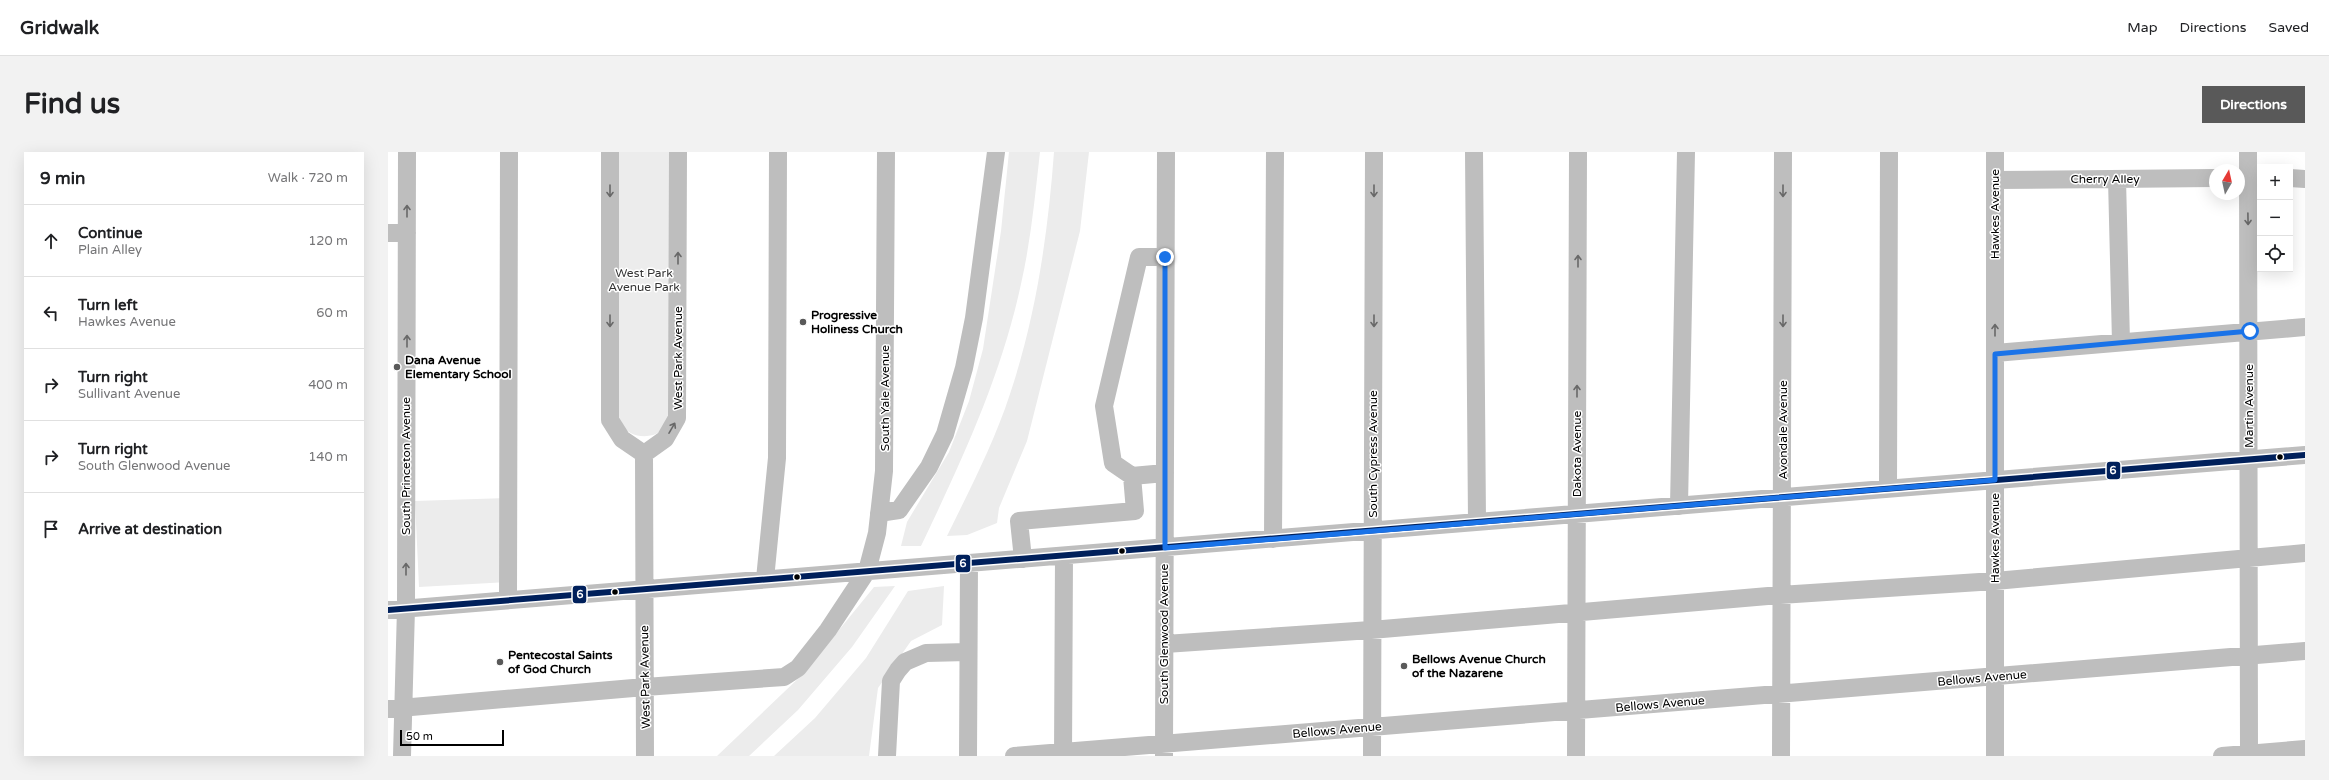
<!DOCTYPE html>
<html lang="en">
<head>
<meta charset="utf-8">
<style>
  :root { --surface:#fff; --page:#f2f2f2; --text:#202124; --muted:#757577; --line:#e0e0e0; --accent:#595959 }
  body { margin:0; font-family:"Varela Round",sans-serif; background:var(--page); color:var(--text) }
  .controls { position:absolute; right:12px; top:12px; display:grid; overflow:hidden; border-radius:0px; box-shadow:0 4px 16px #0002 }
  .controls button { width:36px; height:36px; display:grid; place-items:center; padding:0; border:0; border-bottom:1px solid var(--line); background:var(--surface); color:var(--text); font:20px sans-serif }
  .compass { position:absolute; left:1821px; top:12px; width:36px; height:36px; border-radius:50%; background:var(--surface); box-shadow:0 4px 16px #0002; rotate:9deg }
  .scale { position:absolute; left:12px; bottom:10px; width:104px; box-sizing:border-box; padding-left:4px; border:2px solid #000; border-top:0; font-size:11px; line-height:14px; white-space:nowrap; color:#000; -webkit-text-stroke:3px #fff; paint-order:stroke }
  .stop { position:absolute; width:12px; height:12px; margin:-9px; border:3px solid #1a73e8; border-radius:50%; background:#fff }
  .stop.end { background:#1a73e8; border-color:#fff; box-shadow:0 1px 4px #0008 }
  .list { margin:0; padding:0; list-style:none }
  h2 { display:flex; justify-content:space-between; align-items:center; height:52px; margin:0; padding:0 16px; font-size:17px }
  h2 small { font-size:13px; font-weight:400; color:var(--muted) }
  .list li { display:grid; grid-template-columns:26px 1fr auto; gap:12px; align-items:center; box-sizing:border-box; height:72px; padding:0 16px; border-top:1px solid var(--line) }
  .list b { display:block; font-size:15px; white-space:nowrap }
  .list p { margin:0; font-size:13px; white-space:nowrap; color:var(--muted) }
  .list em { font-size:13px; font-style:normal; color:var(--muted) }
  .icon { flex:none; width:22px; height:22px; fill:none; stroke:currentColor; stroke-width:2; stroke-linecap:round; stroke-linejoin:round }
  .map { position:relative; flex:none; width:1917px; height:604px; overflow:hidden; border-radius:0px }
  header { display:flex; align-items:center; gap:24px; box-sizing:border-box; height:56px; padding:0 20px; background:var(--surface); border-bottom:1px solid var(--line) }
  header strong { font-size:19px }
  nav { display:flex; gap:22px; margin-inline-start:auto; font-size:14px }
  .intro { display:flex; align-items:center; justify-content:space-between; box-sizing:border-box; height:96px; padding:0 24px }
  h1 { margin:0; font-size:28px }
  .button { padding:10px 18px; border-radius:0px; background:var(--accent); color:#fff; font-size:14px; font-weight:700 }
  main { display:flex; gap:24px; padding:0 24px }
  aside { flex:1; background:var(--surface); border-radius:0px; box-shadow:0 4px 16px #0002 }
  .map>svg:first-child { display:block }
</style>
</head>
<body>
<header>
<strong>Gridwalk</strong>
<nav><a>Map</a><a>Directions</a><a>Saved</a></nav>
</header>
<div class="intro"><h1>Find us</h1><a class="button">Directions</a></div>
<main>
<aside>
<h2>9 min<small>Walk · 720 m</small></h2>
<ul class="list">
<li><svg class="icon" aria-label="ahead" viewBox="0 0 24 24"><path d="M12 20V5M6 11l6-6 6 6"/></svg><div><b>Continue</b><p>Plain Alley</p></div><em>120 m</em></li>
<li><svg class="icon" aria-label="left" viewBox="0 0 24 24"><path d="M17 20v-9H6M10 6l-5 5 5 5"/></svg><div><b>Turn left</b><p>Hawkes Avenue</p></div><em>60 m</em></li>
<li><svg class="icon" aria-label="right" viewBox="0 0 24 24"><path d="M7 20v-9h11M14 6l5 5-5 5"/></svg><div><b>Turn right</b><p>Sullivant Avenue</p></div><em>400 m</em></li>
<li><svg class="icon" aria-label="right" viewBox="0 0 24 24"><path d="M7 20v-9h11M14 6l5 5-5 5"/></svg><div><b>Turn right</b><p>South Glenwood Avenue</p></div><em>140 m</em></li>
<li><svg class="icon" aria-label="arrive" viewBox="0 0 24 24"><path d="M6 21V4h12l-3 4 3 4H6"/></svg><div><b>Arrive at destination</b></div></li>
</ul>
</aside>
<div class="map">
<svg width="1917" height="604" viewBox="0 0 1917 604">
  <rect width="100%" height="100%" fill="#fff"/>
  <!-- green -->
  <path fill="#ececec" d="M228 0H284L283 256C281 264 280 273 273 279 261 288 240 285 233 272 230 268 229 262 227 257Z
    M621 0H652C647 44 643 88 633 132 613 225 574 308 533 394H513L519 370 561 300 581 249 595 197 613 79Z
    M666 0H701L692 79 639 289 611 356 609 371 579 383 559 384C582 337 606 291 622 242 648 164 660 82 666 0Z
    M119 346 120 430 31 435 27 349Z
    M507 434 464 495 410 558 361 604H329L416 521 486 435Z
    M556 434 554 473 523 489 490 536 481 604H386L427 566 478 506 520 439Z"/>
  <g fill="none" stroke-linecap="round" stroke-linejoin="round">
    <!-- minor -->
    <path stroke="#bebebe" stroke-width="18" d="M222 0V268L234 287 256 302
      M1086 0 1089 370
      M1860 0 1861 604
      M1902 26 1917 27
      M1729 27 1733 190
      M1607 28 1827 26
      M0 81H19
      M1607 201 1917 175
      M256 302 277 287 289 266 290 0
      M256 302 257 604
      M777 321 744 324 725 311 716 254 751 105H777
      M1500 337 1501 0
      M1291 354 1298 0
      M491 361 511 358 541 315 557 282 576 216 586 166 608 0
      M885 387 887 0
      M635 407 631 369 747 359 744 324
      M377 427 389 306 390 0
      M120 448 121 0
      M0 458 1917 303
      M777 492 983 478 1392 443 1607 429 1917 401
      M0 557 257 535 396 525 410 516 440 478 479 419 489 381 496 319 498 0
      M776 603 778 0
      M14 604 18 456 19 0
      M499 604 503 529 510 518 517 510 538 501 580 500
      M580 604 581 411
      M626 604 1917 499
      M675 604 676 404
      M984 604 986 0
      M1188 604 1190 0
      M1393 604 1395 0
      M1607 604V0
      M1834 604 1917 597"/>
    <!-- bus-1 casing -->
    <g stroke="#fff" stroke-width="9">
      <path id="bus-1" d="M0 458 1917 303"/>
    </g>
    <!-- bus-1 -->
    <use href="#bus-1" stroke="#00205b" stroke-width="6"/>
  </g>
  <!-- one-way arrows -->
  <defs><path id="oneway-shaft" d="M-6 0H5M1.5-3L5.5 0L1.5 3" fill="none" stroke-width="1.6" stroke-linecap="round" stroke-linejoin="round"/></defs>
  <g stroke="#686868">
    <use href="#oneway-shaft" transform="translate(222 39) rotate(90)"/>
    <use href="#oneway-shaft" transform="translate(986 39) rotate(90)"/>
    <use href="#oneway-shaft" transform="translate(1395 39) rotate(90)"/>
    <use href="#oneway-shaft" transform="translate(19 59) rotate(-90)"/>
    <use href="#oneway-shaft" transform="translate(1860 67) rotate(89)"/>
    <use href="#oneway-shaft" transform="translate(290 106) rotate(-90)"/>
    <use href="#oneway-shaft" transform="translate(1190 109) rotate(-90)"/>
    <use href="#oneway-shaft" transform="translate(222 169) rotate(90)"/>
    <use href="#oneway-shaft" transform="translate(986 169) rotate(90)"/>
    <use href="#oneway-shaft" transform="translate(1395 169) rotate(90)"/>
    <use href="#oneway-shaft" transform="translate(1607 178) rotate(-90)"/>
    <use href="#oneway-shaft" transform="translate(19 189) rotate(-90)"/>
    <use href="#oneway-shaft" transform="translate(1189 239) rotate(-90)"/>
    <use href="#oneway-shaft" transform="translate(284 276) rotate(-60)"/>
    <use href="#oneway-shaft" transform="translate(18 417) rotate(-90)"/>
  </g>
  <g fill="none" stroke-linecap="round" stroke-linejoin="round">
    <!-- route -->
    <path stroke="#1a73e8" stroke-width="5" d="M777 105V396L1607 328V202L1862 179"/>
  </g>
  <!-- markers -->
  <g fill="#595959" stroke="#fff" stroke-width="1.5">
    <circle cx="415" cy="170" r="4"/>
    <circle cx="9" cy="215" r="4"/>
    <circle cx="112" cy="510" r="4"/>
    <circle cx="1016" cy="514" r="4"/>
  </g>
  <g fill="#000" stroke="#fff" stroke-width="1.5">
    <circle cx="1892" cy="305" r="3.5"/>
    <circle cx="734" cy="399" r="3.5"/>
    <circle cx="409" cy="425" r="3.5"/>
    <circle cx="227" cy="440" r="3.5"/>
  </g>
  <g text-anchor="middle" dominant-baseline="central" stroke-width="3" stroke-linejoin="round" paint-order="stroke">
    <!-- street labels -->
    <g font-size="12" fill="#000" stroke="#fff">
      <text x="1717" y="27">Cherry Alley</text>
      <text transform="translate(1607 62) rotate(-90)">Hawkes Avenue</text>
      <text transform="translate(290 206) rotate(-90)">West Park Avenue</text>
      <text transform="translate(497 246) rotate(-90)">South Yale Avenue</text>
      <text transform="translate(1861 254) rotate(-90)">Martin Avenue</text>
      <text transform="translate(1395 278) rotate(-90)">Avondale Avenue</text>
      <text transform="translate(985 302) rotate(-90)">South Cypress Avenue</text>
      <text transform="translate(1189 302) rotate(-90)">Dakota Avenue</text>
      <text transform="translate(18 314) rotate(-90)">South Princeton Avenue</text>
      <text transform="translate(1607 386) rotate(-90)">Hawkes Avenue</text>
      <text transform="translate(776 482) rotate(-90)">South Glenwood Avenue</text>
      <text transform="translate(257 525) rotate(-91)">West Park Avenue</text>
      <text transform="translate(1594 526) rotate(-5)">Bellows Avenue</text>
      <text transform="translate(1272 552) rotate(-5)">Bellows Avenue</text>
      <text transform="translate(949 578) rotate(-5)">Bellows Avenue</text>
    </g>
    <!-- park labels -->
    <g font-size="12" fill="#333" stroke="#fff">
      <text x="256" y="121">West Park<tspan x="256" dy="14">Avenue Park</tspan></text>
    </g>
    <!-- poi labels -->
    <g font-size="12" font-weight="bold" fill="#000" stroke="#fff" text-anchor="start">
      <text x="423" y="163">Progressive<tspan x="423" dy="14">Holiness Church</tspan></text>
      <text x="17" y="208">Dana Avenue<tspan x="17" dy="14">Elementary School</tspan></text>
      <text x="120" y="503">Pentecostal Saints<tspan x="120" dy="14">of God Church</tspan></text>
      <text x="1024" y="507">Bellows Avenue Church<tspan x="1024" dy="14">of the Nazarene</tspan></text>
    </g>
  </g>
  <g stroke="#fff" stroke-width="1.5">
    <rect x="1718" y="309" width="15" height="19" rx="4" fill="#00205b"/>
    <rect x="567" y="402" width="16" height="19" rx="4" fill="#00205b"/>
    <rect x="184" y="433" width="15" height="19" rx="4" fill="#00205b"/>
  </g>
  <g font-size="11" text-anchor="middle" font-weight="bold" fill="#fff">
    <text x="1725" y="322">6</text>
    <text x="575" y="415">6</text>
    <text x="192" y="446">6</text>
  </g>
</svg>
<div class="controls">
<button>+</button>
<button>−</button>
<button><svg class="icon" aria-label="locate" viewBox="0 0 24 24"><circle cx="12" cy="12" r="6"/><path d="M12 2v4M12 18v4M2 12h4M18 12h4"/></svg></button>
</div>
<svg class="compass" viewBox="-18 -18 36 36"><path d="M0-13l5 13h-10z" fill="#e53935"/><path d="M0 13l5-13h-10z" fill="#757577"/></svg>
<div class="scale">50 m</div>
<div class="stop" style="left:1862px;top:179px"></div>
<div class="stop end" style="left:777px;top:105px"></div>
</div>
</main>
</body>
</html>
